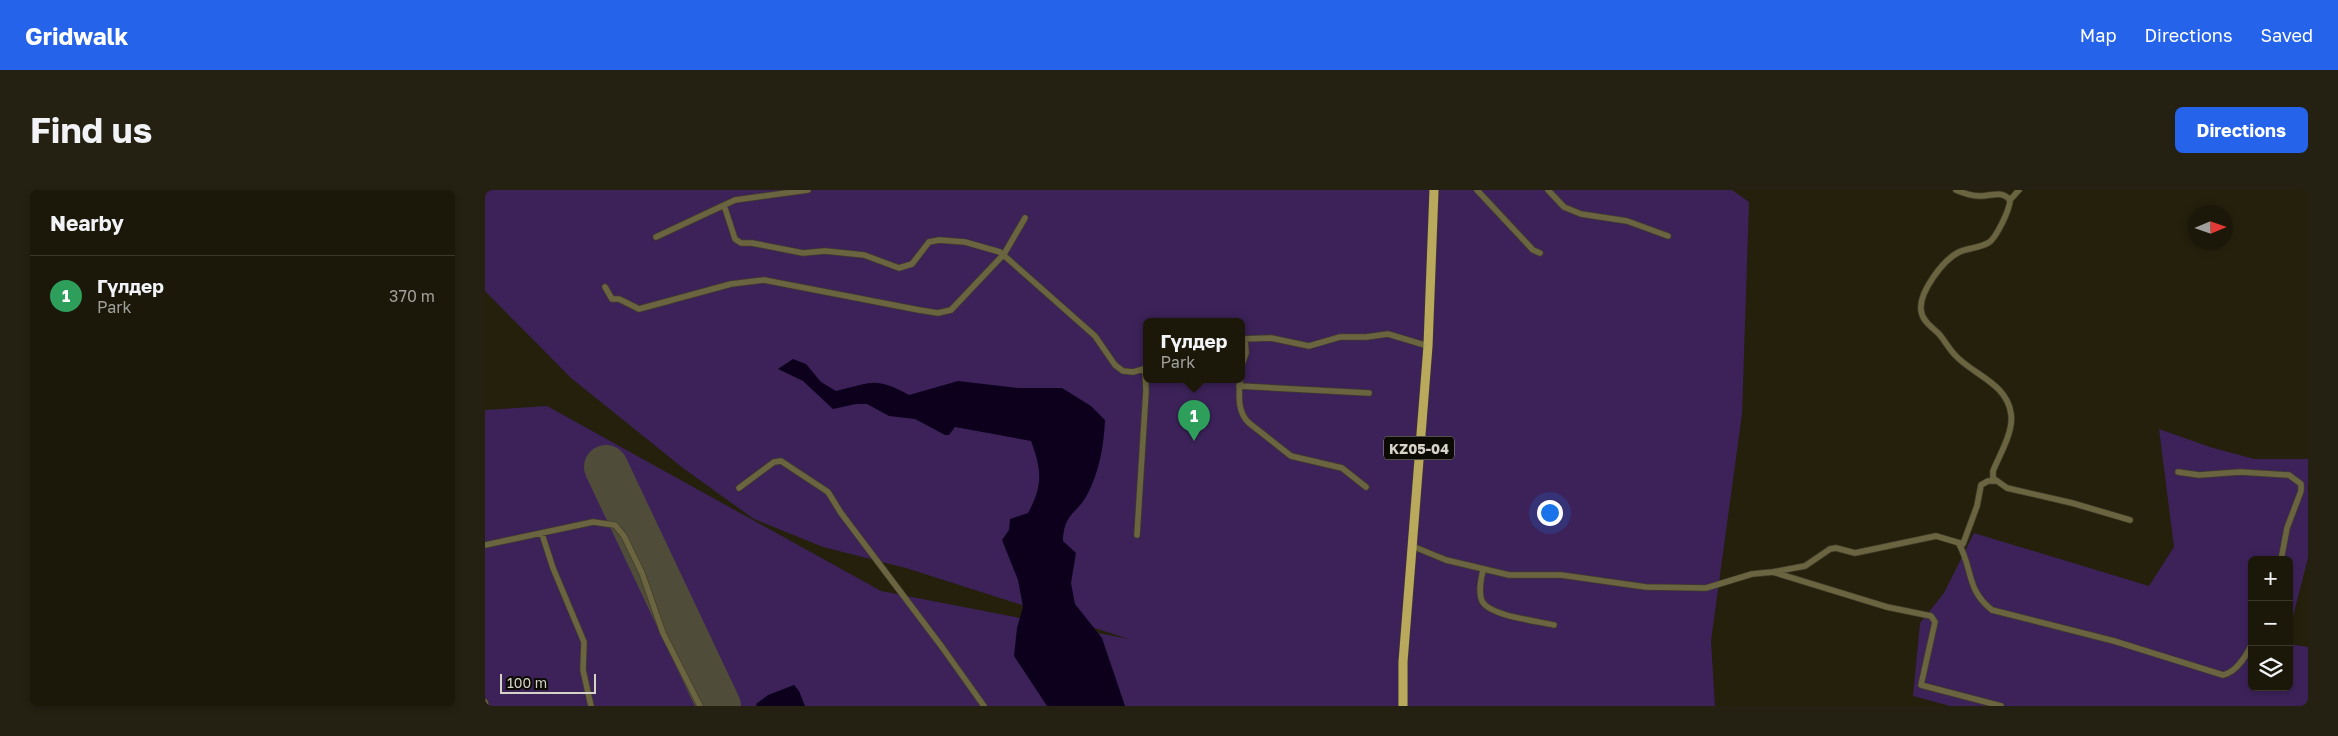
<!DOCTYPE html>
<html lang="en">
<head>
<meta charset="utf-8">
<style>
  :root { --surface:#1b1809; --page:#242112; --text:#f1f3f6; --muted:#a0a09c; --line:#39372a; --accent:#2563eb }
  body { margin:0; font-family:"Golos Text",sans-serif; background:var(--page); color:var(--text) }
  .controls { position:absolute; right:15px; bottom:15px; display:grid; overflow:hidden; border-radius:8px; box-shadow:0 2px 8px #0003 }
  .controls button { width:45px; height:45px; display:grid; place-items:center; padding:0; border:0; border-bottom:1px solid var(--line); background:var(--surface); color:var(--text); font:25px sans-serif }
  .compass { position:absolute; left:1703px; top:15px; width:45px; height:45px; border-radius:50%; background:var(--surface); box-shadow:0 2px 8px #0003; rotate:88deg }
  .scale { position:absolute; left:15px; bottom:12px; width:96px; box-sizing:border-box; padding-left:5px; border:2px solid #d5d3c7; border-top:0; font-size:14px; line-height:18px; white-space:nowrap; color:#d5d3c7; -webkit-text-stroke:4px #0b0a03; paint-order:stroke }
  .you { position:absolute; left:1064px; top:322px; width:18px; height:18px; margin:-12px; border:4px solid #fff; border-radius:50%; background:#1a73e8; box-shadow:0 0 0 8px #1a73e833 }
  .badge { display:grid; place-items:center; width:32px; height:32px; border-radius:50%; background:var(--accent); color:#fff; font-size:16px; font-weight:700 }
  .pin { position:absolute; translate:-50% -41px; filter:drop-shadow(0 1px 2px #0008) }
  .pin::after { content:''; position:absolute; top:26px; width:18px; height:15px; background:inherit; clip-path:polygon(0 0,100% 0,50% 100%) }
  .popup { position:absolute; left:658px; top:128px; width:102px; height:65px; box-sizing:border-box; display:grid; place-content:center; border-radius:8px; background:var(--surface); filter:drop-shadow(0 1px 4px #0005); font-size:16px; white-space:nowrap; color:var(--muted) }
  .popup b { font-size:19px; color:var(--text) }
  .popup::after { content:''; position:absolute; left:50%; top:100%; margin-left:-10px; border:10px solid transparent; border-top-color:var(--surface) }
  .list { margin:0; padding:0; list-style:none }
  h2 { display:flex; justify-content:space-between; align-items:center; height:65px; margin:0; padding:0 20px; font-size:21px }
  h2 small { font-size:16px; font-weight:400; color:var(--muted) }
  .list li { display:grid; grid-template-columns:32px 1fr auto; gap:15px; align-items:center; box-sizing:border-box; height:80px; padding:0 20px; border-top:1px solid var(--line) }
  .list b { display:block; font-size:19px; white-space:nowrap }
  .list p { margin:0; font-size:16px; white-space:nowrap; color:var(--muted) }
  .list em { font-size:16px; font-style:normal; color:var(--muted) }
  .icon { flex:none; width:28px; height:28px; fill:none; stroke:currentColor; stroke-width:2; stroke-linecap:round; stroke-linejoin:round }
  .map { position:relative; flex:none; width:1823px; height:516px; overflow:hidden; border-radius:8px }
  header { display:flex; align-items:center; gap:30px; box-sizing:border-box; height:70px; padding:0 25px; background:var(--accent); color:#fff }
  header strong { font-size:24px }
  nav { display:flex; gap:28px; margin-inline-start:auto; font-size:18px }
  .intro { display:flex; align-items:center; justify-content:space-between; box-sizing:border-box; height:120px; padding:0 30px }
  h1 { margin:0; font-size:35px }
  .button { padding:12px 22px; border-radius:8px; background:var(--accent); color:#fff; font-size:18px; font-weight:700 }
  main { display:flex; gap:30px; padding:0 30px }
  aside { flex:1; background:var(--surface); border-radius:8px; box-shadow:0 2px 8px #0003 }
  .map>svg:first-child { display:block }
</style>
</head>
<body>
<header>
<strong>Gridwalk</strong>
<nav><a>Map</a><a>Directions</a><a>Saved</a></nav>
</header>
<div class="intro"><h1>Find us</h1><a class="button">Directions</a></div>
<main>
<aside>
<h2>Nearby<small></small></h2>
<ul class="list">
<li><span class="badge" style="background:#2e9e5b">1</span><div><b>Гүлдер</b><p>Park</p></div><em>370 m</em></li>
</ul>
</aside>
<div class="map">
<svg width="1823" height="516" viewBox="0 0 1823 516">
  <rect width="100%" height="100%" fill="#24200c"/>
  <!-- green -->
  <path fill="#3c2259" fill-rule="evenodd" d="M0 0H1247L1264 12 1257 224 1226 451 1230 516H0V220L62 216 396 401 644 449 421 378 338 357 269 329 198 278 86 188 0 101ZM662 132H756V190H662Z
    M1674 239 1725 257 1769 269H1823V368L1804 442V370H1767V497H1804V454L1823 457V516H1465L1428 506 1435 433 1459 403 1489 343 1664 396 1689 357Z"/>
  <!-- water -->
  <path fill="#0d001c" d="M308 169 321 174 336 192 351 201C387 193 389 186 424 205L473 191 534 198H577L606 216 620 230C619 255 614 283 602 305 591 325 579 323 578 351L591 363 586 393 590 414 617 448 640 516H562L529 466 532 438 538 417 533 390 517 350 524 340 525 329 543 323C558 295 557 281 546 251L470 237 464 245H460L430 229 404 226 382 214H371L348 219 318 191 293 179Z
    M233 465 244 491 242 493 236 494 227 468Z
    M309 495 314 501 320 516H272L271 514 283 505Z"/>
  <g fill="none" stroke-linecap="round" stroke-linejoin="round">
    <!-- runway -->
    <path stroke="#504c3a" stroke-width="44" d="M121 277 234 516"/>
    <!-- minor casing -->
    <g stroke="#403d2a" stroke-width="7">
      <path id="minor" d="M992 0 1048 60 1055 63
        M1063 0 1079 17 1096 24 1142 31 1183 46
        M1471 0C1478 3 1487 6 1495 6 1507 6 1517 0 1525 10 1525 19 1511 49 1503 53 1494 58 1483 58 1474 62 1458 70 1434 102 1436 120 1437 131 1447 137 1454 144 1460 151 1464 159 1470 165 1488 185 1522 193 1526 224 1529 241 1514 266 1508 281V288L1522 298 1587 313 1645 330
        M1525 10 1534 0
        M239 15 250 49 256 53H267L318 63 340 61 379 65 414 78 427 74 444 52 454 50 480 52 515 62 610 146 630 175 638 181 648 182 662 178
        M171 47 250 10 323 0
        M120 97 127 109H134L154 119 246 94 279 90 434 120 453 123 466 120 519 64 540 28
        M756 149 786 148 824 156 855 147H881L903 144 943 156
        M756 177 761 163 760 149
        M755 190C754 205 752 222 764 233L806 266 857 278 881 297
        M754 196 884 203
        M1693 282 1714 285 1755 282 1804 285 1816 294V301L1802 338 1796 370
        M254 298 289 272 296 271 343 302 356 323 457 457 499 516
        M57 344 68 378 99 452 98 480 106 516
        M652 345 661 201 660 179
        M1474 354C1488 379 1481 400 1507 420L1629 451 1738 485C1752 482 1761 466 1767 454
        M0 355 108 332 130 335 139 346 157 383 178 443 215 516
        M927 356 961 370 1024 385H1076L1161 397 1221 398 1267 384 1288 382 1402 417 1446 426 1450 432 1436 495 1516 516
        M998 380C996 389 993 402 997 411 1004 426 1053 431 1069 435
        M1288 382 1320 376 1345 359 1351 358 1370 363 1451 346 1478 354 1492 316 1496 295 1503 291H1510
        M0 512 1 516"/>
    </g>
    <!-- primary casing -->
    <g stroke="#403d2a" stroke-width="10">
      <path id="primary" d="M918 516V472L943 156 949 0"/>
    </g>
    <!-- minor -->
    <use href="#minor" stroke="#6b6441" stroke-width="5.5"/>
    <!-- primary -->
    <use href="#primary" stroke="#b9a95c" stroke-width="9"/>
  </g>
  <g text-anchor="middle" dominant-baseline="central" stroke-width="5" stroke-linejoin="round" paint-order="stroke">
    <!-- shield labels -->
    <rect fill="#0b0a03" stroke="#98978c" stroke-width="1" x="899" y="246.5" width="70" height="23" rx="4"/>
    <g font-size="14" font-weight="bold" fill="#d5d3c7">
      <text x="934" y="258">KZ05-04</text>
    </g>
  </g>
</svg>
<div class="controls">
<button>+</button>
<button>−</button>
<button><svg class="icon" aria-label="layers" viewBox="0 0 24 24"><path d="M12 4l9 5-9 5-9-5zM3 14l9 5 9-5"/></svg></button>
</div>
<svg class="compass" viewBox="-18 -18 36 36"><path d="M0-13l5 13h-10z" fill="#e53935"/><path d="M0 13l5-13h-10z" fill="#a0a09c"/></svg>
<div class="scale">100 m</div>
<div class="you"></div>
<div class="pin badge" style="left:709px;top:251px;background:#2e9e5b">1</div>
<div class="popup"><b>Гүлдер</b>Park</div>
</div>
</main>
</body>
</html>
